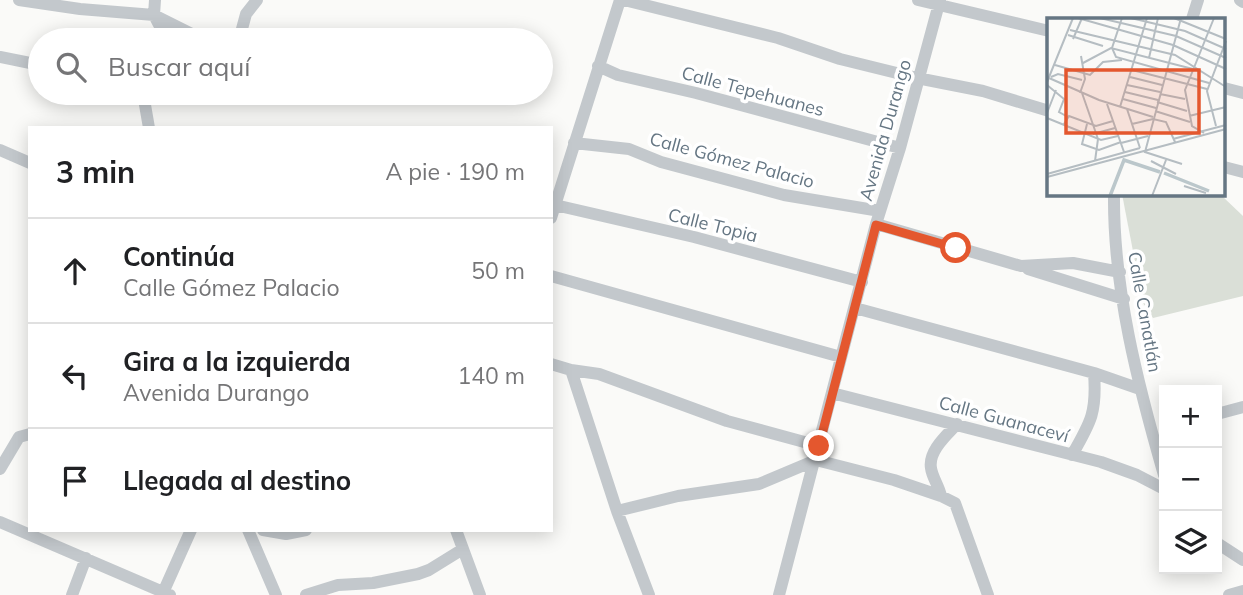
<!DOCTYPE html>
<html lang="es">
<head>
<meta charset="utf-8">
<style>
  :root { --surface:#fff; --page:#f6f6f6; --text:#202124; --muted:#757577; --line:#e0e0e0 }
  body { margin:0; font-family:Mulish,sans-serif; background:var(--page); color:var(--text) }
  .controls { position:absolute; right:21px; bottom:21px; display:grid; overflow:hidden; border-radius:0px; box-shadow:0 4px 18px #0003 }
  .controls button { width:63px; height:63px; display:grid; place-items:center; padding:0; border:0; border-bottom:2px solid var(--line); background:var(--surface); color:var(--text); font:35px sans-serif }
  .stop { position:absolute; width:21px; height:21px; margin:-16px; border:5px solid #e4572e; border-radius:50%; background:#fff }
  .stop.end { background:#e4572e; border-color:#fff; box-shadow:0 2px 7px #0008 }
  .list { margin:0; padding:0; list-style:none }
  h2 { display:flex; justify-content:space-between; align-items:center; height:91px; margin:0; padding:0 28px; font-size:30px }
  h2 small { font-size:23px; font-weight:400; color:var(--muted) }
  .list li { display:grid; grid-template-columns:46px 1fr auto; gap:21px; align-items:center; box-sizing:border-box; height:105px; padding:0 28px; border-top:2px solid var(--line) }
  .list b { display:block; font-size:26px; white-space:nowrap }
  .list p { margin:0; font-size:23px; white-space:nowrap; color:var(--muted) }
  .list em { font-size:23px; font-style:normal; color:var(--muted) }
  .icon { flex:none; width:38px; height:38px; fill:none; stroke:currentColor; stroke-width:2; stroke-linecap:round; stroke-linejoin:round }
  .map { position:relative; flex:none; width:1243px; height:595px; overflow:hidden }
  .search { position:absolute; background:var(--surface); box-shadow:0 4px 18px #0003; left:28px; top:28px; width:525px; height:77px; display:flex; align-items:center; gap:18px; box-sizing:border-box; padding:0 24px; border-radius:38px; color:var(--muted); font-size:26px }
  .panel { position:absolute; background:var(--surface); box-shadow:0 4px 18px #0003; left:28px; top:126px; width:525px; height:406px; border-radius:0px }
  .map>svg:first-child { display:block }
</style>
</head>
<body>
<div class="map">
<svg width="1243" height="595" viewBox="0 0 1243 595">
  <rect width="100%" height="100%" fill="#fafaf8"/>
  <!-- green -->
  <path fill="#dadfd7" d="M1122 194 1222 196 1243 216V296L1153 318 1143 303Z"/>
  <g fill="none" stroke-linecap="round" stroke-linejoin="round">
    <!-- minor -->
    <path stroke="#c3c8cc" stroke-width="12" d="M19 0 80 9 154 15 204 40
      M155 0 154 15 167 40
      M624 0 778 38 840 59 917 78 983 91 1049 111
      M918 0 1049 31
      M1240 0 1243 2
      M1192 19 1198 0
      M239 40 246 14 257 0
      M0 57 40 65
      M598 66 618 75 696 93 900 148
      M1224 88 1243 93
      M149 128 144 99 156 93
      M574 143 629 149 661 162 784 195 880 211
      M0 150 30 163
      M1224 167 1243 172
      M1114 194C1113 289 1138 385 1164 475
      M555 205 694 237 862 282
      M551 218 620 0
      M876 224 1021 266 1073 263 1120 272
      M1028 269 1124 299
      M551 276 841 357
      M855 308 1094 373 1140 389
      M551 364 571 370 599 374 727 421 819 446
      M571 370 617 511 649 595
      M832 393 1101 462 1137 475 1164 489
      M1217 414 1243 407
      M1072 455C1091 422 1097 412 1094 373
      M0 469 19 437 30 434
      M941 496C939 486 932 477 931 468 928 451 947 435 957 424
      M617 511 678 496 759 484 816 460 894 480 941 496 955 503 988 595
      M0 522 170 595
      M248 530 276 595
      M263 530 286 534 306 530
      M456 530 480 595
      M1217 543 1243 560
      M72 595 86 558
      M162 595 191 530
      M306 595 338 585 373 583 418 574 429 570 463 549
      M779 595 876 224 900 148 940 0
      M1229 595 1243 591"/>
  </g>
  <g fill="none" stroke-linecap="round" stroke-linejoin="round">
    <!-- route -->
    <path stroke="#e4572e" stroke-width="9" d="M819 446 876 225 956 248"/>
  </g>
  <g text-anchor="middle" dominant-baseline="central" stroke-width="7" stroke-linejoin="round" paint-order="stroke">
    <!-- street labels -->
    <g font-size="18" fill="#657683" stroke="#fff">
      <text transform="translate(753 91) rotate(15)">Calle Tepehuanes</text>
      <text transform="translate(885 130) rotate(-74)">Avenida Durango</text>
      <text transform="translate(732 160) rotate(15)">Calle Gómez Palacio</text>
      <text transform="translate(713 225) rotate(14)">Calle Topia</text>
      <text transform="translate(1145 312) rotate(80)">Calle Canatlán</text>
      <text transform="translate(1004 419) rotate(15)">Calle Guanaceví</text>
    </g>
  </g>
  <!-- overview -->
  <g transform="translate(1047 18)">
    <rect width="178" height="178" fill="#fafaf8"/>
    <path fill="none" stroke="#bbc7cb" stroke-width="3.5" d="M117 155 162 173M63 178 77 142 113 154"/>
    <path fill="none" stroke="#b5bdc2" stroke-width="2" d="M31 0 126 27 179 51M53 0 129 18 179 40M75 0 65 30 69 39 162 65M84 0 138 13 179 31M127 0 179 21M134 0 98 134 135 146M23 12 128 37 179 69M21 17 56 28M26 21 35 0M102 40 111 0M36 45 64 30 146 51M8 47 43 57 56 44 75 42M85 52 160 71M4 59 11 56 35 62M83 59 115 67M2 60 52 82 106 99M0 64 26 0M0 67 17 81 12 94 21 99M80 67 113 74M78 74 111 82M33 75 38 61 34 38M35 75 51 121 48 143M113 76 138 81M76 81 109 90M110 84 140 93M60 86 77 134M73 89 100 0M80 91 93 130M108 93 143 104M0 95 9 72M142 98 179 89M0 100 54 122 71 118M17 106 22 98 49 108 66 103M40 106 35 126 52 132 74 124M85 106 106 101 119 104 128 124M169 108 160 73 179 23M156 113 179 107M157 115 145 108 138 72 167 0M46 116 68 110M126 121 156 113M74 125 101 118M104 143 129 156M0 156 93 130M0 159 179 111M137 168 159 175M105 178 119 142"/>
    <path fill="#e4572e" fill-opacity="0.15" stroke="#e4572e" stroke-width="3.5" d="M19 52H152V115H19Z"/>
    <rect width="178" height="178" fill="none" stroke="#657683" stroke-width="3.5"/>
  </g>
</svg>
<div class="controls">
<button>+</button>
<button>−</button>
<button><svg class="icon" aria-label="layers" viewBox="0 0 24 24"><path d="M12 4l9 5-9 5-9-5zM3 14l9 5 9-5"/></svg></button>
</div>
<div class="stop" style="left:956px;top:248px"></div>
<div class="stop end" style="left:819px;top:446px"></div>
<div class="search"><svg class="icon" aria-label="search" viewBox="0 0 24 24"><circle cx="10" cy="10" r="6"/><path d="M15 15l6 6"/></svg>Buscar aquí</div>
<section class="panel">
<h2>3 min<small>A pie · 190 m</small></h2>
<ul class="list">
<li><svg class="icon" aria-label="ahead" viewBox="0 0 24 24"><path d="M12 20V5M6 11l6-6 6 6"/></svg><div><b>Continúa</b><p>Calle Gómez Palacio</p></div><em>50 m</em></li>
<li><svg class="icon" aria-label="left" viewBox="0 0 24 24"><path d="M17 20v-9H6M10 6l-5 5 5 5"/></svg><div><b>Gira a la izquierda</b><p>Avenida Durango</p></div><em>140 m</em></li>
<li><svg class="icon" aria-label="arrive" viewBox="0 0 24 24"><path d="M6 21V4h12l-3 4 3 4H6"/></svg><div><b>Llegada al destino</b></div></li>
</ul>
</section>
</div>
</body>
</html>
